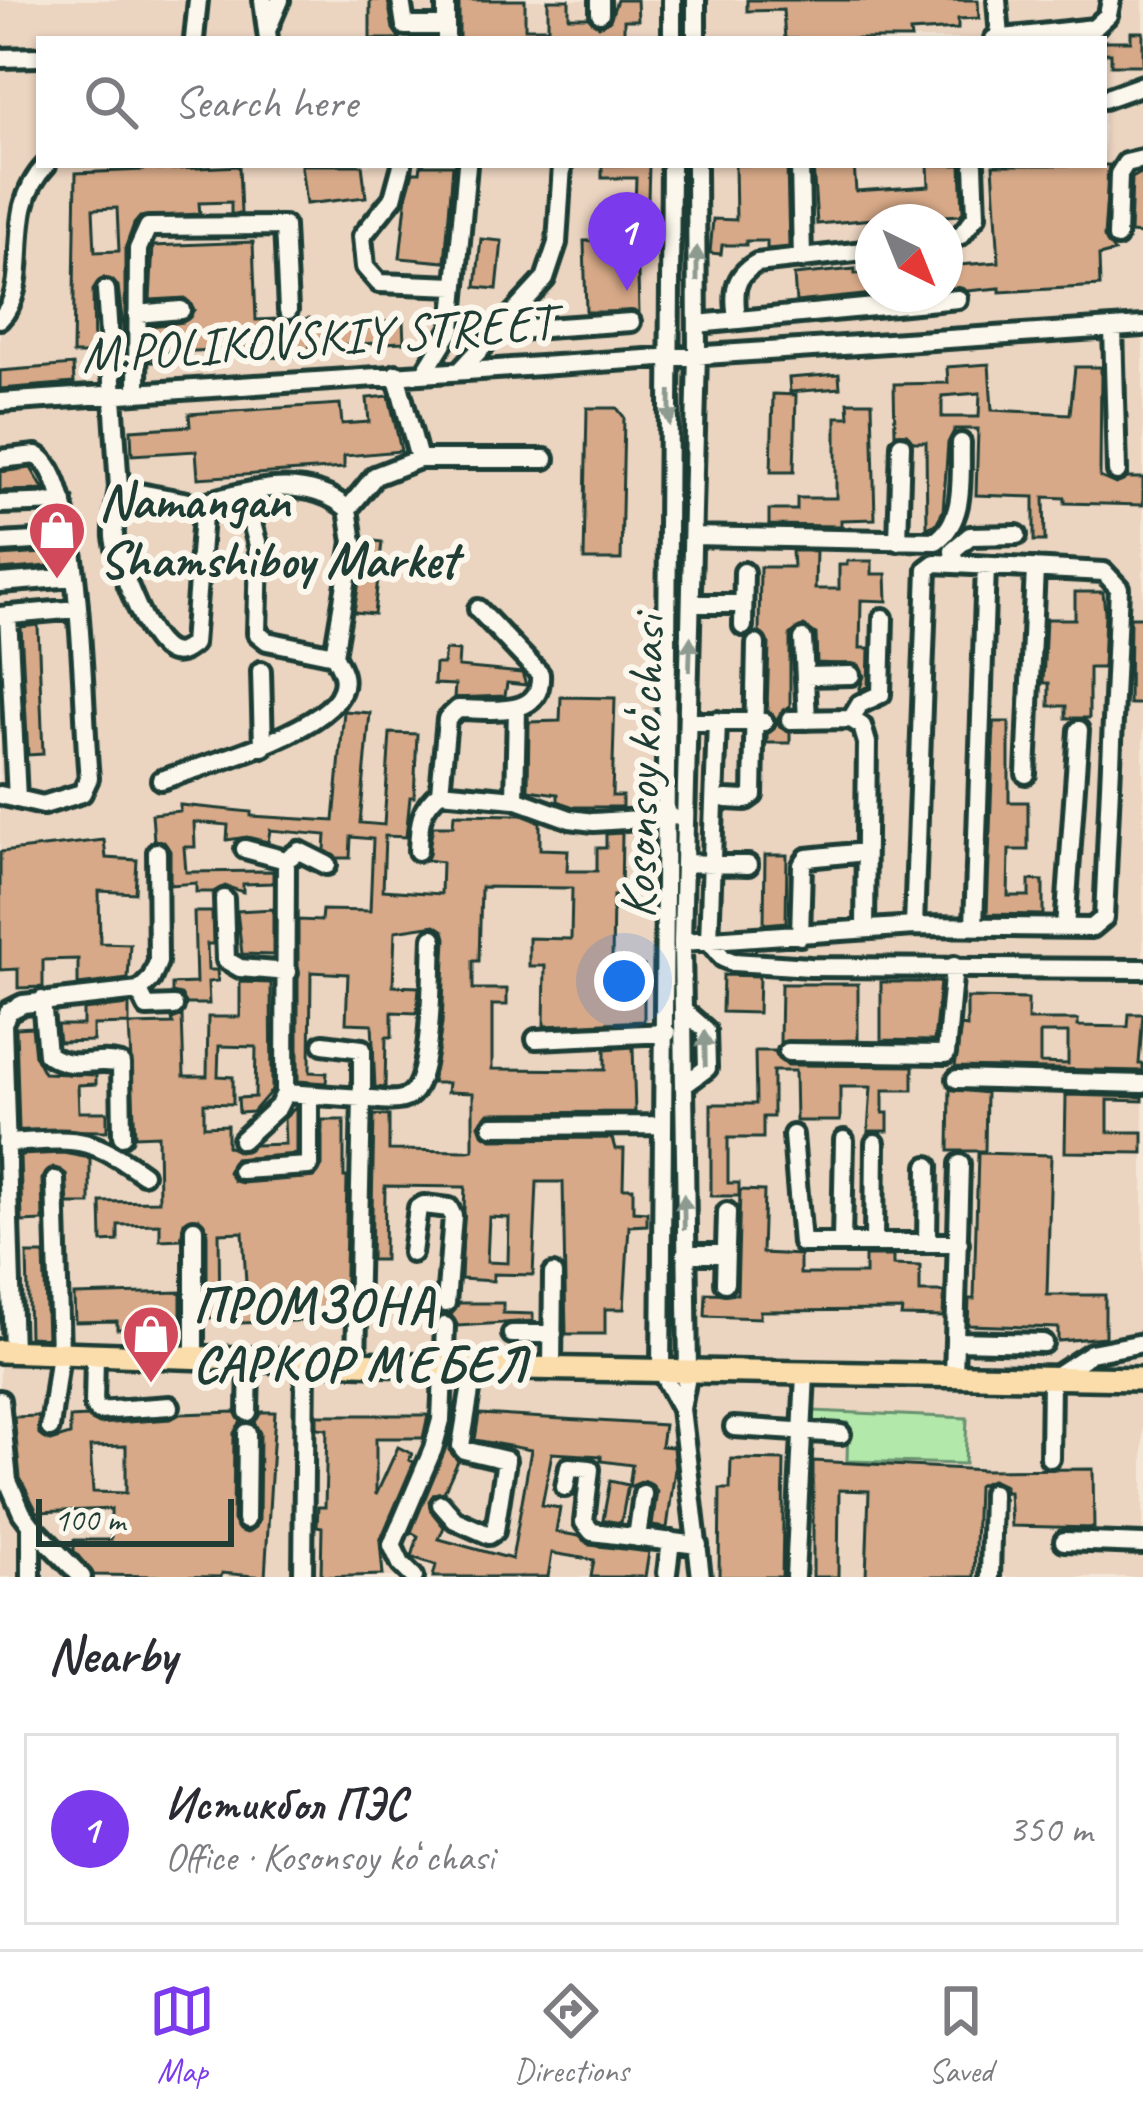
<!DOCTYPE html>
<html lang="en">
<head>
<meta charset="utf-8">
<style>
  :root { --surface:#fff; --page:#f2f2f3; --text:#2b2b33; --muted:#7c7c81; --line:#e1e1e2; --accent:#7c3aed }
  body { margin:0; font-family:Caveat,sans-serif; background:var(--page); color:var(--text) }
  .compass { position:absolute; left:855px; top:204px; width:108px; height:108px; border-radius:50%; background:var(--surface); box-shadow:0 3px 9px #0004; rotate:137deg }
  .scale { position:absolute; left:36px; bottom:30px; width:198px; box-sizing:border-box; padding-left:12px; border:6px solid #1f3d34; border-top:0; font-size:33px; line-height:42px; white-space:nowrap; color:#1f3d34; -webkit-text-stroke:9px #fbf7ec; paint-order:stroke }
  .you { position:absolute; left:624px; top:981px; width:42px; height:42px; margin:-30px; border:9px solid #fff; border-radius:50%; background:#1a73e8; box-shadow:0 0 0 18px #1a73e833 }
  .badge { display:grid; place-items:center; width:78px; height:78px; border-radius:50%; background:var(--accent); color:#fff; font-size:39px; font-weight:700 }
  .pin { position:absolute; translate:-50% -99px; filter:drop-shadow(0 3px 6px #0008) }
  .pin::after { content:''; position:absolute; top:63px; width:42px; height:36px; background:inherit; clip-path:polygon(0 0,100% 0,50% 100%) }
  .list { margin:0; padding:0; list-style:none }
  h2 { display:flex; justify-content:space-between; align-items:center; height:156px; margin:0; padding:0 48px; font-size:51px }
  h2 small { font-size:39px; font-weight:400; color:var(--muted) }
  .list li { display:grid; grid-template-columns:78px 1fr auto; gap:36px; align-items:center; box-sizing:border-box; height:192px; margin:0 24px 24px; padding:0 24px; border:3px solid var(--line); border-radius:0px }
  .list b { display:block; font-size:45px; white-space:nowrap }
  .list p { margin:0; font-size:39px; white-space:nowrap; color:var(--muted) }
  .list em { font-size:39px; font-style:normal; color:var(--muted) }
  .icon { flex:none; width:66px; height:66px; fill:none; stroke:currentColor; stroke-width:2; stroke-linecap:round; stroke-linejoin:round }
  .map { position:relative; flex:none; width:1143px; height:1577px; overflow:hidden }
  .search { position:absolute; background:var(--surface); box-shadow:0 3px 9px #0004; left:36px; right:36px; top:36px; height:132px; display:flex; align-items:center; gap:30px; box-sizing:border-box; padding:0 42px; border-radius:0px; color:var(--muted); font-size:45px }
  .sheet { height:372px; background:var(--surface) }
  nav { display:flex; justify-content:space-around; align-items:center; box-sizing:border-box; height:168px; border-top:3px solid var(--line); background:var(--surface); font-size:33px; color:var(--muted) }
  nav a { display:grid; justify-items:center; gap:6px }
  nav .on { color:var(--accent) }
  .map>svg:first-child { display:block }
</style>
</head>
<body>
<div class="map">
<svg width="1143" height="1577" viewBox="0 0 1143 1577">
  <rect width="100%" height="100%" fill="#f4e7d8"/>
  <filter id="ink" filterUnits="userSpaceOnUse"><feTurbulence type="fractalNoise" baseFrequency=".00833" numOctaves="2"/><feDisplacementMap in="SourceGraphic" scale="24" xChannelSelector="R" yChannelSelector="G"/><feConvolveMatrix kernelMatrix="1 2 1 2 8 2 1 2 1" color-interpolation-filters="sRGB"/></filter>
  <g filter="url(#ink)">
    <!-- built -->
    <path fill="#ebd4c0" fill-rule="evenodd" d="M0 0H1143V1577H0ZM39 39H1104V165H39ZM873 222H945V294H873Z"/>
    <!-- green -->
    <path fill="#b2e8aa" stroke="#68926f" stroke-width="3" d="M813 1411 967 1418 965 1464 847 1461 848 1423H812Z"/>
    <!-- building -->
    <path fill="#d7a988" stroke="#1f3d34" stroke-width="3" fill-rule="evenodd" d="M370 0H388L393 29 400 39H370Z
      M459 0H525V28H548V0H569V17H588L599 26 610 20 617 0H637L638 20H624V39H459Z
      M747 0H978L979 18 958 19V29L910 32 911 39H785L783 10 747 11Z
      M1131 32H1143V65H1111V53H1104V41H1131Z
      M143 165H157L158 170 239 166 241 214H231V202L199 203 200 214 140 217 134 224 125 249V344L118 286 104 278 93 290 94 354H73L76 173 143 170ZM117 208 119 251 95 252 93 209Z
      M301 165H362L366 197 306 204Z
      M421 165H453L445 262 400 258 407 194 413 172H420Z
      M602 165H649L647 233H634L636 178H602Z
      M735 165H787L789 247 767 249V241H746V245H722L721 254 710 253 713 219 736 220Z
      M813 165H854L856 191 929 186 928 165H961L963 212 960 215 931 217V214L817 224Z
      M993 165H1109L1104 237 1114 252 1099 256 1100 286 1000 292V288L967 291 945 287V266L999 262Z
      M1143 172V234L1130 233 1132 178Z
      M481 239 502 241 497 289 476 287Z
      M637 240 639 312H586L584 241Z
      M253 242 256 320 279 319 287 323 309 318 310 325 403 321 404 342 310 346 311 356 258 358 257 348 153 353 154 362H150V326L183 322 194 310 185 298 150 300 153 246Z
      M855 269V274L873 273V294L796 302 794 275Z
      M989 364 992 410 1070 414 1075 367H1101L1100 477 1116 484 1128 478H1143V505L1065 503V498L1044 497 1045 541H1034V497L976 495 978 429H955L948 443 943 511 936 524 927 528 926 442H913L907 434H895L894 384 948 383 947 367ZM980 393 979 417H942V396Z
      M73 365 74 383 0 389V371Z
      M839 374 840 388 790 392 789 378Z
      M773 394 796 395 794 472H771Z
      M389 396 401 451 344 456V468L198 478 196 451 132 455 131 430 190 426 189 414 340 404 342 424 369 422 367 398Z
      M848 402H872L875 519 841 520V526L769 525V510H797V498H836V417H849Z
      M587 408H617L624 417 621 560H584Z
      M31 468 44 490 0 491V472Z
      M366 540 382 542 374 614 354 612Z
      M792 551H816L815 589H839V565H847V561H872V574H886L887 601 861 600 860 648H869L868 686 859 691 864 676 859 665 817 663 816 634 804 626 790 634V707L783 710 777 719 780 727 790 733V743H767V734L774 729 777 721 767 710 769 644 759 632 760 567H793Z
      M59 552 61 565 0 570V556Z
      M1075 592H1103L1105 612 1103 668H1089V718H1066V706H1049V683H1043L1046 619H1075Z
      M1130 617H1143V704H1129Z
      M38 625 43 754 28 755 21 627Z
      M445 650 459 651 458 667 522 673 526 685 507 683 505 696 454 698 455 685 434 684 435 664H443Z
      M561 697 615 698 612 796H622V807H573L558 801V794L528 790 529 722 560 721Z
      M344 711 370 713 360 823 384 825 390 733 417 734 414 797H410L406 837 385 836 383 890 441 894 442 862 427 860 433 826H453L454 814 522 815 540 822V849L568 850 567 871H597V848H606V834L622 833 621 896H613L612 966H644V1021L544 1026 545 966H529V938L571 939 572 888 481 887 479 961H473V989H507V1005H492V1069L605 1070V1049L633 1047 635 1112 488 1113 479 1125 482 1133 491 1139 612 1138 615 1149H624L623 1188H633V1211L647 1212V1225L629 1226 624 1309H605V1334H566L563 1182H537L533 1275 493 1274V1281L461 1279 465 1187 385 1186 384 1260H371L374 1115 389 1116V1150L468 1151 473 1150V1093L447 1092 448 1083H432L442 1024 446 938 444 931 435 925 395 931 393 986 419 987 417 1013 392 1012V1037H386L385 1088 375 1087 372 1024 346 1023 348 974 311 972 310 1072 327 1073 326 1083 298 1081V920L321 921 322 910 370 911 373 839 351 837 350 858H337L325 850 326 835 270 830 268 842 247 837 227 840 228 825 194 822 195 847H184L186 872 273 871V883L243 884V892L225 886 213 892H196V883L170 885V851L164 842 154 840 152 814 180 811V805L251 812V816L334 821ZM489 1217 509 1218 508 1263 487 1262Z
      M994 722H1009V802H1028V850H1009L1008 896H1029V880L1043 881V915L987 914Z
      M104 840 106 858 137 860 135 893 99 891 100 943 130 944 128 979 78 985V959L43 960V987L18 988V969L0 970V852Z
      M765 855H787L786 922 764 924Z
      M273 909V955L242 954 237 911Z
      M194 912H212L213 944H207L208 970H217L218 981 208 982 209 1004H187L181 995 172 993V984L196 983Z
      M723 975 759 976 758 1013 722 1012Z
      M240 982 271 983 272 1090 253 1112 239 1113 238 1098 255 1097 256 1047 219 1046 218 1076 233 1077V1104L204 1103V1126L227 1125V1146L239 1152 255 1145 285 1144 284 1119 296 1107V1154L235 1159 228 1172 234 1181 242 1183 315 1177 322 1166V1120H344V1177H347L344 1319 241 1323V1283H246L243 1232 219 1233 220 1318H207V1229L199 1218 184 1222 181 1239 160 1240V1224L118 1225V1241L102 1242 101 1202 159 1201 158 1135 135 1136 129 1025 173 1024 172 1019 182 1015 184 1076H207L208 1017H240Z
      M881 982H940L934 1041 881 1040Z
      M781 984H858V1040L780 1042Z
      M967 998 1028 999V1020H1078V1026L1128 1027 1129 1014H1143L1139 1064H1143V1071L955 1067 961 1026 967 1027ZM1040 1033H1068V1064L1040 1063Z
      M129 1005V1024L93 1025V1041L59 1042 57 1025H83V1010Z
      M32 1027 35 1056 44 1073 96 1075V1084L78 1085 79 1112H107V1131L19 1130 16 1028Z
      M755 1051H775L778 1059 788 1065 913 1066V1090H883V1113H888V1131H868L871 1087H840V1121H796L795 1071H773V1117H763V1138H728V1183H739V1196H711V1104H756Z
      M950 1089 986 1093 985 1151H949Z
      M1066 1095 1143 1097V1101L1108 1100V1132H1143V1153L1065 1152Z
      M63 1153 90 1158V1204H68L66 1174 53 1167 42 1179 43 1221 22 1222 20 1155Z
      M978 1153 1051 1155 1047 1295H1105V1337L1058 1341V1328L968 1325 969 1299H974Z
      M740 1190 764 1191 762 1253 800 1255V1274H865V1256H893V1265L920 1266V1292H944L943 1317 901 1316 902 1310 760 1311V1318L705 1316 706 1293 737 1294Z
      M27 1254H44L47 1338 29 1337Z
      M181 1292V1327L117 1329V1321L75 1322 74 1295Z
      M459 1303H503V1313L533 1314V1321L458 1326 451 1315Z
      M235 1412 241 1422 234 1433 233 1520 239 1530 247 1533 256 1527 259 1520 260 1433 254 1423 261 1412H275L265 1577 222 1573 221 1577 94 1575 74 1551V1540H111V1509L37 1512 20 1478 14 1417 39 1416V1434L50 1441 70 1435V1418L87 1417 99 1424 171 1419 180 1414ZM126 1446V1493L93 1492 90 1447Z
      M479 1414 664 1425 661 1446 673 1447 675 1469 667 1528 652 1526 657 1491 652 1485 644 1481 629 1487 632 1465 601 1461V1456L552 1453 542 1505 560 1508 556 1532 579 1536 590 1545 649 1552 645 1577H591L594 1560 552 1553 548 1577H433L436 1565 412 1557 418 1536 411 1532 450 1437 449 1450 458 1461 444 1492 434 1494 429 1501 431 1511 444 1527 439 1539 512 1559 531 1450 475 1440Z
      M317 1415H428L423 1438H376V1495L398 1447 412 1454 409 1460 414 1462 380 1541 383 1575 321 1577 322 1527 317 1526 318 1507H325L327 1429 317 1428Z
      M731 1459 784 1460 782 1577H719L720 1489H730Z
      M813 1461 985 1470 1093 1469 1094 1528 1011 1526 1009 1492H1005V1486L991 1480 977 1486 974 1577H866L869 1491 839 1490 838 1577H813Z
      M610 1481 628 1485 621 1523 603 1520Z"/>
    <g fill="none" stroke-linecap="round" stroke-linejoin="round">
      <!-- minor casing -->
      <g stroke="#1f3d34" stroke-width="26">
        <path id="minor" d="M263 0 268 39
          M401 0 405 26H446
          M600 0V13
          M696 0V39
          M997 0 1000 38
          M268 28 280 0
          M194 39 198 0
          M446 39V0
          M672 39V0
          M994 39 1094 28 1108 15 1111 0
          M0 58 39 57
          M1104 99 1143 85
          M402 165 393 198 362 236 365 267 379 283 456 286
          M671 165 661 1371 681 1409
          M696 165 697 353 682 942 688 1371 681 1409 701 1577
          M800 165 802 259
          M1117 237 1119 174 1126 163 1143 159
          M945 242 961 235 976 216 974 165
          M106 290 119 488C164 501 210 500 252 523L259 549 257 633 267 641 334 655C340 667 347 677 342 690 329 731 200 767 161 780
          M137 314 181 310
          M0 319C36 282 0 212 46 165
          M737 320C734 294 732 277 757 263L873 250
          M697 324 958 299
          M1113 328 1117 471
          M501 331 631 322
          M462 369 545 279 557 243 562 165
          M425 372 452 328 467 165
          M396 374 419 459
          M137 393 138 249 148 227 284 226 288 310
          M0 402 1143 326
          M0 459 36 455C84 478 82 720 89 778L82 793 43 805 0 795
          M119 488C117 503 113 521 114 537 118 563 144 636 167 650 177 656 185 651 193 644L204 503C251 489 307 474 348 509L353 542 334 655
          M0 504 63 502
          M348 509 375 476 419 459H545
          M693 536 936 541C966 520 960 476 961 443
          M898 541 901 445
          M0 543 69 539
          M954 564 953 550 970 536 1017 535
          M0 583 74 577
          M691 604H743
          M478 609 540 674C543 719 490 709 458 709L447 719 440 792 515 799 570 819 594 822 672 817
          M8 615 17 799
          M0 616 77 609
          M743 626 744 572
          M803 639 807 720
          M261 671 263 747
          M805 676 851 675
          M851 719 860 704 881 694 883 618
          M790 720 851 719 862 726 867 743 865 928
          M717 721 709 941 723 958 733 962 810 967 1143 969
          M688 722H764
          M1026 774 1035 568
          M515 799 517 708
          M726 799 746 800 753 795 756 644
          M245 849 286 860
          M418 851C419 825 419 809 440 792
          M684 863 748 865
          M327 865 299 851 286 860 285 1093 362 1098 356 1363
          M224 899 226 960 240 968 288 972
          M974 927 986 566
          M1065 928 1079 730
          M800 936 802 865 807 858 865 852
          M682 942 914 926 1092 928 1104 918 1119 588 1104 572 935 563 927 569 914 926
          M139 991 147 1007 174 1006
          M42 1000 47 1054C77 1073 92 1056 121 1064L122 1136
          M683 1010 706 1030 707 1068 683 1086
          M536 1039 667 1033
          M323 1044 362 1049V1098C376 1099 398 1104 409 1096 434 1080 431 969 433 938
          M788 1052 946 1054 954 966
          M957 1079 1143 1084
          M492 1126 662 1125
          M793 1135 802 1243H959
          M242 1140 278 1107 285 1093
          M6 1143C73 1140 86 1133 143 1174
          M241 1170 309 1166V1096
          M194 1229V1357
          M842 1242 844 1140
          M874 1243 875 1143
          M927 1243 928 1166
          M412 1253 418 1208 424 1205 449 1208 453 1216 446 1303
          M685 1254H726
          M725 1283 727 1212
          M512 1334H553
          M956 1341 1043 1343
          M13 1351 3 1023 9 1011 23 1004 139 991 151 979 158 962 157 852
          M95 1354 94 1406 98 1411 170 1406
          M552 1368 553 1274
          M954 1376 960 1164
          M0 1400 8 1481 22 1513 31 1525V1577
          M248 1412 249 1359
          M734 1427 841 1434
          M50 1428 60 1353 55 1180
          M1050 1458 1051 1379 1091 1353 1143 1343
          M565 1487 569 1467 590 1469 584 1522 592 1532 698 1545
          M441 1504 455 1520 489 1535 495 1531 506 1460 464 1450 461 1446 474 1367
          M246 1520 247 1433
          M31 1525 82 1577
          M637 1538 643 1494
          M1064 1541 1143 1544
          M667 1573 671 1541
          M303 1577 305 1361
          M414 1577 401 1564 392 1545 433 1449 441 1420 445 1326
          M795 1577 805 1374
          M990 1577 992 1493"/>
      </g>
      <!-- major casing -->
      <g stroke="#1f3d34" stroke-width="30">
        <path id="major" d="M0 1351 474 1367 1143 1379"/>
      </g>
      <!-- minor -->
      <use href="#minor" stroke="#fbf7ec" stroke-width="16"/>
      <!-- major -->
      <use href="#major" stroke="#fbddab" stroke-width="21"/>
    </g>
    <!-- one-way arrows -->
    <defs><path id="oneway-solid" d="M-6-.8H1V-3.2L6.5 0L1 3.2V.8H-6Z" transform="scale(3)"/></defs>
    <g fill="#8d9a90">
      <use href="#oneway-solid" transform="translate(697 264) rotate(-90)"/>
      <use href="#oneway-solid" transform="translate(670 408) rotate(91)"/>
      <use href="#oneway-solid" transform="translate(690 654) rotate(-88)"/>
      <use href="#oneway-solid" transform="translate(705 1049) rotate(-91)"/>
      <use href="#oneway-solid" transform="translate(684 1212) rotate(-91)"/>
    </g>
  </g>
  <!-- icons -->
  <defs>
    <g id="shop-pin" transform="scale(3)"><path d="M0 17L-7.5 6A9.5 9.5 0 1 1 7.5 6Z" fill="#d1495b" stroke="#fbf7ec"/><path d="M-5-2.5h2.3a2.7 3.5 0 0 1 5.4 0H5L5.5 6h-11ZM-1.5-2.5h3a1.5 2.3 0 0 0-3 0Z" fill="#fff"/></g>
  </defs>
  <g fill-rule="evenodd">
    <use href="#shop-pin" x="57" y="530"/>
    <use href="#shop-pin" x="151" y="1334"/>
  </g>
  <g text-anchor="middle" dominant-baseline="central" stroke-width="12" stroke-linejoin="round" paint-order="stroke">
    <!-- street labels -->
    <g font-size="51" fill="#1f3d34" stroke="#fbf7ec">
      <text transform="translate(317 338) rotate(-4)">M.POLIKOVSKIY STREET</text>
      <text transform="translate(642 767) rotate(-88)">Kosonsoy koʻchasi</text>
    </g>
    <!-- poi labels -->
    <g font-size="51" font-weight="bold" fill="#1f3d34" stroke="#fbf7ec" text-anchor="start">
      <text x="99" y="501">Namangan<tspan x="99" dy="59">Shamshiboy Market</tspan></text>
      <text x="193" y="1305">ПРОМЗОНА<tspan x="193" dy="59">САРКОР МЕБЕЛ</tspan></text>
    </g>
  </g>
</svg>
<svg class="compass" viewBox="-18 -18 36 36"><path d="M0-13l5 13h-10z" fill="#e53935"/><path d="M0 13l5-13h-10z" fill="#7c7c81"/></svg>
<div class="scale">100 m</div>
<div class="you"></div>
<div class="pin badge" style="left:627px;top:291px">1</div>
<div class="search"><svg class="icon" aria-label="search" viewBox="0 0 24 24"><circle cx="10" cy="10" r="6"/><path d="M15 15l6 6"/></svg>Search here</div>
</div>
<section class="sheet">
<h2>Nearby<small></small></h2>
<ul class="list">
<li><span class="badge">1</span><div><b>Истикбол ПЭС</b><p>Office · Kosonsoy koʻchasi</p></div><em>350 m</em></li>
</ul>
</section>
<nav>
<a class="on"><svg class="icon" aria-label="map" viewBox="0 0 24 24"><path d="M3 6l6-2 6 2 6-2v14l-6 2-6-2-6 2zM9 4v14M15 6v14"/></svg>Map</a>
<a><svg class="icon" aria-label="directions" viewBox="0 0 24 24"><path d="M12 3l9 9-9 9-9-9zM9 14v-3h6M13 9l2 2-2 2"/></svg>Directions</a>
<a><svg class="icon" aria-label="saved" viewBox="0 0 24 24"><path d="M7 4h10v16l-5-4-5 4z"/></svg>Saved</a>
</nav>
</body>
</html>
